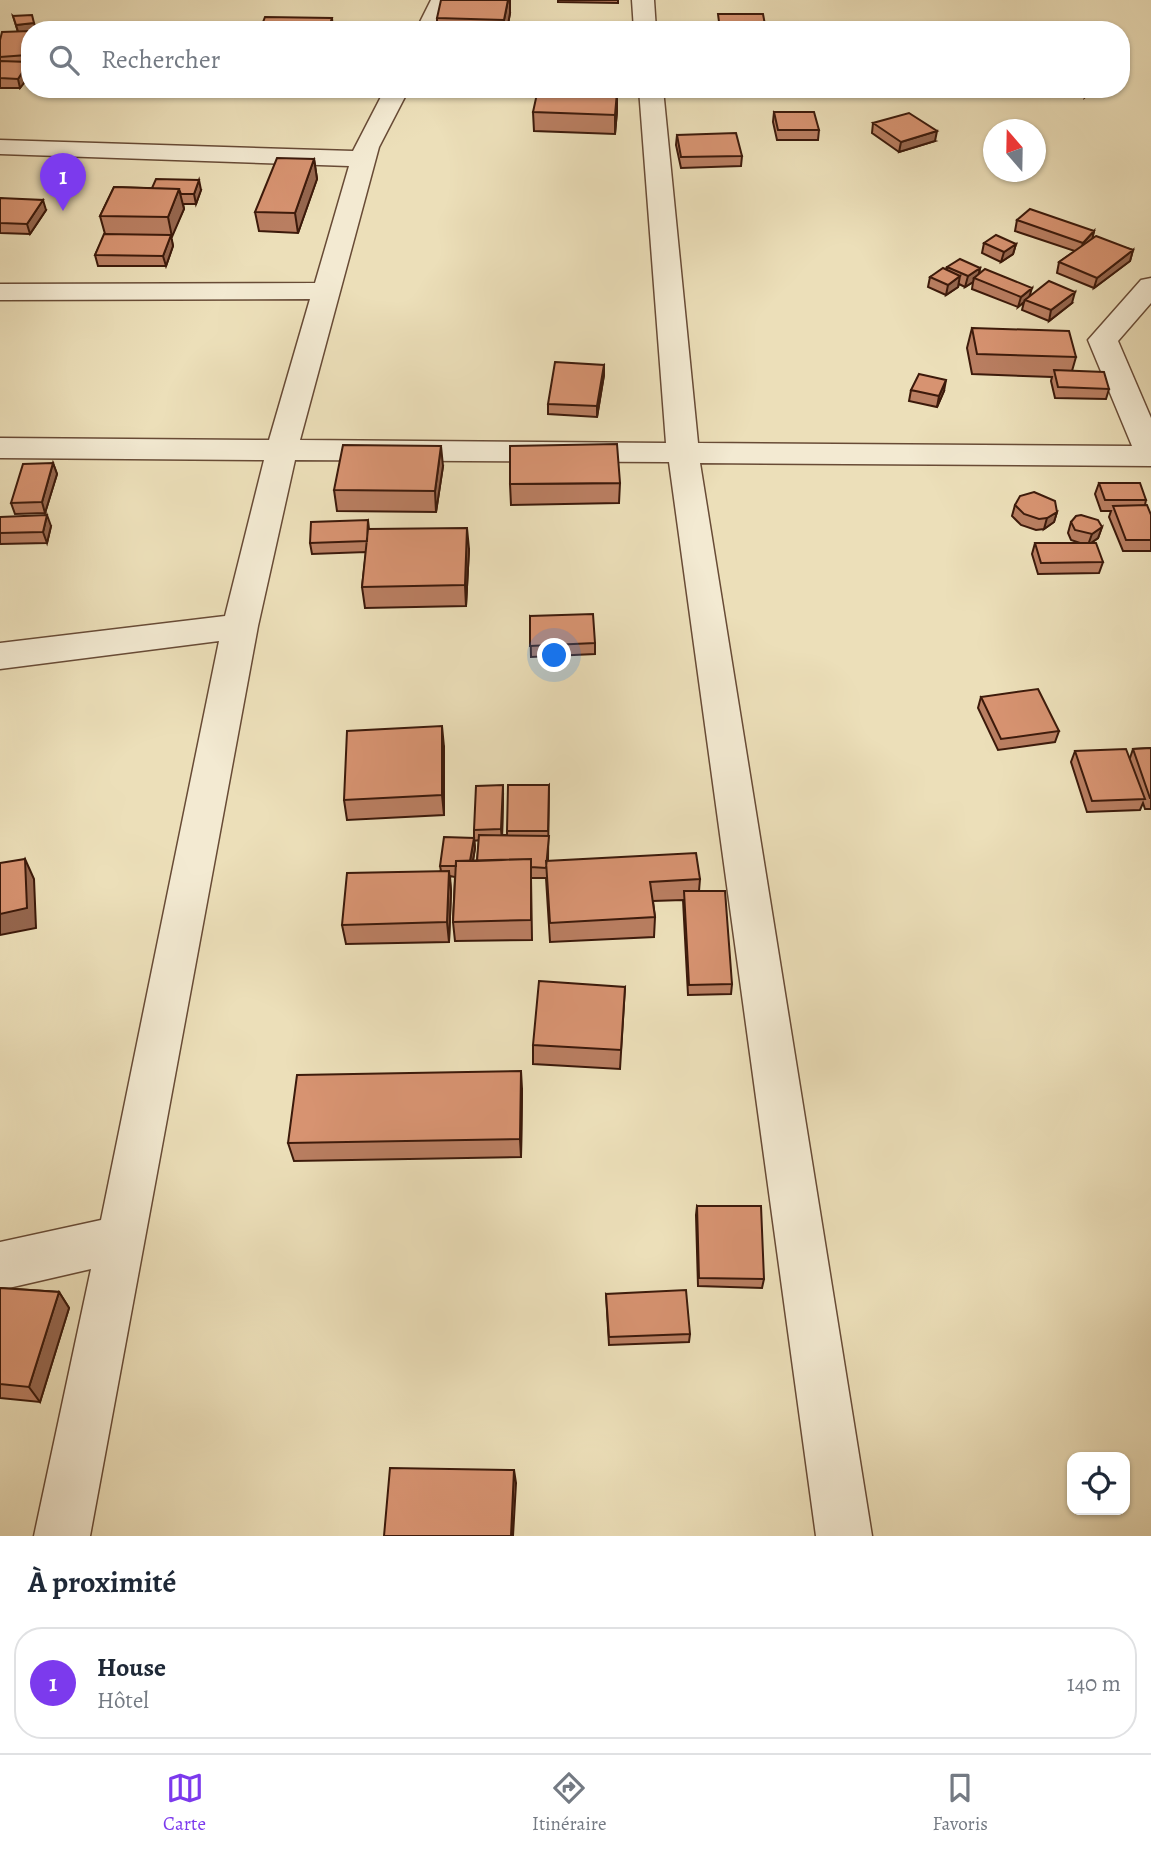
<!DOCTYPE html>
<html lang="fr">
<head>
<meta charset="utf-8">
<style>
  :root { --surface:#fff; --page:#f6f6f7; --text:#1f2937; --muted:#747a83; --line:#e0e1e3; --accent:#7c3aed }
  body { margin:0; font-family:Alegreya,serif; background:var(--page); color:var(--text) }
  .controls { position:absolute; right:21px; bottom:21px; display:grid; overflow:hidden; border-radius:14px; box-shadow:0 2px 5px #0004 }
  .controls button { width:63px; height:63px; display:grid; place-items:center; padding:0; border:0; border-bottom:2px solid var(--line); background:var(--surface); color:var(--text); font:35px sans-serif }
  .compass { position:absolute; left:983px; top:119px; width:63px; height:63px; border-radius:50%; background:var(--surface); box-shadow:0 2px 5px #0004; rotate:340deg }
  .you { position:absolute; left:555px; top:656px; width:24px; height:24px; margin:-18px; border:5px solid #fff; border-radius:50%; background:#1a73e8; box-shadow:0 0 0 10px #1a73e833 }
  .badge { display:grid; place-items:center; width:46px; height:46px; border-radius:50%; background:var(--accent); color:#fff; font-size:23px; font-weight:700 }
  .pin { position:absolute; translate:-50% -58px; filter:drop-shadow(0 2px 4px #0008) }
  .pin::after { content:''; position:absolute; top:37px; width:24px; height:21px; background:inherit; clip-path:polygon(0 0,100% 0,50% 100%) }
  .list { margin:0; padding:0; list-style:none }
  h2 { display:flex; justify-content:space-between; align-items:center; height:91px; margin:0; padding:0 28px; font-size:30px }
  h2 small { font-size:23px; font-weight:400; color:var(--muted) }
  .list li { display:grid; grid-template-columns:46px 1fr auto; gap:21px; align-items:center; box-sizing:border-box; height:112px; margin:0 14px 14px; padding:0 14px; border:2px solid var(--line); border-radius:28px }
  .list b { display:block; font-size:26px; white-space:nowrap }
  .list p { margin:0; font-size:23px; white-space:nowrap; color:var(--muted) }
  .list em { font-size:23px; font-style:normal; color:var(--muted) }
  .icon { flex:none; width:38px; height:38px; fill:none; stroke:currentColor; stroke-width:2; stroke-linecap:round; stroke-linejoin:round }
  .map { position:relative; flex:none; width:1151px; height:1536px; overflow:hidden }
  .search { position:absolute; background:var(--surface); box-shadow:0 2px 5px #0004; left:21px; right:21px; top:21px; height:77px; display:flex; align-items:center; gap:18px; box-sizing:border-box; padding:0 24px; border-radius:28px; color:var(--muted); font-size:26px }
  .sheet { height:217px; background:var(--surface) }
  nav { display:flex; justify-content:space-around; align-items:center; box-sizing:border-box; height:98px; border-top:2px solid var(--line); background:var(--surface); font-size:19px; color:var(--muted) }
  nav a { display:grid; justify-items:center; gap:4px }
  nav .on { color:var(--accent) }
  .map>svg:first-child { display:block }
</style>
</head>
<body>
<div class="map">
<svg width="1151" height="1536" viewBox="0 0 1151 1536">
  <rect width="100%" height="100%" fill="#ecdfb9"/>
  <filter id="stains"><feTurbulence type="fractalNoise" baseFrequency=".00286" numOctaves="4"/><feColorMatrix values="0 0 0 0 .2 0 0 0 0 .09 0 0 0 0 .02 0 0 0 .5 -.17"/></filter>
  <radialGradient id="worn" r=".72"><stop offset=".6" stop-color="#630" stop-opacity="0"/><stop offset="1" stop-color="#630" stop-opacity=".3"/></radialGradient>
  <g fill="none" stroke-linecap="round" stroke-linejoin="round">
    <!-- minor casing -->
    <g stroke="#684b36" stroke-width="3">
      <path id="minor" d="M431 0H453L438 30H416Z
        M632 0H654L656 30H634Z
        M385 89H409L379 147 300 440 666 443 639 89H663L698 443 1132 446 1088 340 1141 280 1151 278V303L1118 341 1151 418V466L700 463 872 1536H816L669 462 295 460 258 626 90 1536H34L91 1269 0 1290V1242L101 1220 219 641 0 669V643L225 616 264 460 0 458V438L269 440 310 299 0 300V284L315 283 349 166 0 154V140L353 151Z"/>
    </g>
    <!-- minor -->
    <use href="#minor" fill="#f3ead2" fill-rule="evenodd"/>
  </g>
  <!-- wall -->
  <path fill="#b97e61" stroke="#3c1a0b" stroke-width="2" d="M558 0H618V3L558 2Z
    M510 13 507 30H437V18Z
    M13 16 30 30V75L20 88H0V40L18 32Z
    M1059 89H1094L1085 97Z
    M617 111 615 134 534 131 533 112Z
    M774 112 819 130 818 140H777L773 122Z
    M873 123 935 141 899 152 872 133Z
    M677 135 742 156 741 166 681 168 676 145Z
    M314 159 317 179 298 233 259 231 255 212Z
    M114 187 201 190 196 204H183L184 209 171 237 173 246 166 266H98L95 255 105 234 100 216Z
    M0 198 46 210 30 234 0 233Z
    M1017 220 1094 231 1092 238 1133 250 1130 261 1094 288 1057 273 1059 262 1075 251 1015 231Z
    M984 243 1016 244 1013 254 1001 262 982 253Z
    M947 267 980 268 979 274 1030 296 1072 303 1049 321 1022 310 1024 302 1018 307 972 289 973 282 965 287 959 284 958 287 946 295 928 287 930 277 947 270Z
    M972 328 1076 357 1072 371 1109 389 1106 399 1055 398 1051 381 1052 377 972 374 967 348Z
    M604 365V375L597 417 548 414V404Z
    M911 390 944 391 937 407 909 401Z
    M53 463 57 474 45 513 15 514 11 503Z
    M443 466 436 512 337 511 334 490Z
    M620 483 619 503 511 505 510 484Z
    M1099 483 1146 500 1145 505 1151 515V551H1123L1109 517 1111 511H1101L1095 494Z
    M1015 505 1057 512 1054 522 1044 529 1036 530 1021 525 1012 516Z
    M0 517 51 526 47 543 0 544Z
    M368 520 369 529 469 549 466 606 365 608 362 587 366 552 312 554 310 543Z
    M1071 522 1102 527 1098 538 1091 543 1103 562 1099 573 1038 574 1032 554 1035 543H1080L1071 540 1068 533Z
    M530 616 595 643V654L531 657Z
    M981 697 1059 731 1055 742 998 750 978 708Z
    M444 747V815L347 820 344 800Z
    M1151 748V809H1145L1143 803 1140 810 1087 812 1071 762 1075 751 1130 758 1133 749Z
    M549 785 548 861 700 879 699 891 732 984 731 994 688 995 683 900 653 901 655 917 654 937 550 942 546 878H531L532 940 455 941 453 922 455 877 450 876 451 891 449 942 346 944 342 925 441 871 440 866 474 838 475 848 473 861H477L479 840 474 841V830L503 796 502 835H507V831Z
    M625 987 620 1069 533 1064V1045Z
    M522 1089 521 1157 294 1161 288 1143Z
    M697 1206 764 1279 762 1288 698 1286 696 1215Z
    M0 1288 59 1292 69 1308 40 1402 0 1398Z
    M606 1294 690 1334 689 1342 609 1345Z"/>
  <!-- shaded-wall -->
  <path fill="#96674f" stroke="#3c1a0b" stroke-width="2" d="M508 0H510V13L507 30H505L504 20Z
    M332 18 333 30H328Z
    M34 23 36 30H30V33L19 35 16 25Z
    M29 62 30 75 20 88 18 79Z
    M1087 89H1094L1085 97Z
    M617 92V111L615 134V115Z
    M937 131 935 141 899 152 901 142Z
    M314 159 317 179 298 233 295 213Z
    M199 180 201 190 196 204 194 194Z
    M179 189 184 209 172 237 168 217Z
    M43 200 46 210 30 234 27 224Z
    M1094 231 1092 241 1080 253 1083 243Z
    M171 235 173 246 166 266 163 256Z
    M1016 244 1013 254 1001 262 1004 252Z
    M1133 250 1130 261 1094 288 1097 278Z
    M980 268 978 278H974L973 282 965 287 968 276Z
    M960 276 958 287 946 295 948 285Z
    M1032 288 1029 298 1025 300 1024 302 1018 307 1021 297Z
    M1075 292 1072 303 1049 321 1051 310Z
    M604 365V375L597 417V406Z
    M946 380 944 391 937 407 939 396Z
    M441 446 443 466 436 512 435 491Z
    M53 463 57 474 45 513 42 502Z
    M1057 512 1054 522 1044 529 1047 518Z
    M47 515 51 526 47 543 43 532Z
    M1102 527 1098 538 1088 545 1092 534Z
    M467 528 469 549 466 606 465 585Z
    M442 726 444 747V815L442 795Z
    M503 785V796L502 840 501 829Z
    M474 838 475 848 470 877 469 867Z
    M25 859 34 879 36 928 0 935V914Z
    M449 871 451 891 449 942 447 922Z
    M521 1071 522 1089 521 1157 520 1139Z
    M59 1292 69 1308 40 1402 29 1387Z
    M514 1470 516 1483 513 1536H511Z"/>
  <!-- building -->
  <path fill="#d79371" stroke="#3c1a0b" stroke-width="2" d="M441 0H508L504 20 437 18Z
    M718 14H763L766 30H720Z
    M32 15 34 23 16 25 13 16Z
    M265 17 332 18 328 30H260Z
    M30 31V48L27 55 0 57V40L2 32Z
    M0 61 29 62 18 79 0 78Z
    M538 89 617 92 615 115 533 112Z
    M774 112H814L819 130H778Z
    M909 113 937 131 901 142 873 123Z
    M736 133 742 156 681 157 677 135Z
    M277 158 314 159 295 213 255 212Z
    M156 179 199 180 194 194H181L179 189 152 188Z
    M114 187 179 189 168 217 100 216Z
    M0 198 43 200 27 224 0 223Z
    M1030 209 1094 231 1083 243 1017 220Z
    M104 234 171 235 163 256 95 255Z
    M996 235 1016 244 1004 252 984 243Z
    M1096 236 1133 250 1097 278 1059 262Z
    M960 259 980 268 968 276 947 267Z
    M943 268 960 276 948 285 930 277Z
    M985 269 1032 288 1021 297 974 278Z
    M1049 281 1075 292 1051 310 1025 300Z
    M972 328 1069 331 1076 357 977 354Z
    M555 362 604 365 597 406 548 404Z
    M1054 370 1104 372 1109 389 1058 387Z
    M919 374 946 380 939 396 911 390Z
    M617 444 620 483 510 484V446Z
    M343 445 441 446 435 491 334 490Z
    M53 463 42 502 11 503 23 464Z
    M1099 483H1140L1146 500H1105Z
    M1034 492 1055 501 1057 512 1047 518 1039 519 1024 514 1015 505 1020 496Z
    M1147 505 1151 515V540H1126L1113 506Z
    M47 515 43 532 0 533V517Z
    M1081 515 1098 520 1102 527 1092 534 1075 530 1071 522 1076 516Z
    M368 520 367 541 310 543 311 522Z
    M467 528 465 585 362 587 368 529Z
    M1035 543H1096L1103 562 1041 563Z
    M593 614 595 643 530 646V616Z
    M1038 689 1059 731 1001 739 981 697Z
    M442 726V795L344 800 347 731Z
    M1151 748V798H1150L1133 749Z
    M1126 749 1145 799 1092 801 1075 751Z
    M503 785 501 829 474 830 476 786Z
    M508 785H549L548 831H507Z
    M479 835 549 836 546 868 531 867V859L477 861Z
    M444 837 474 838 470 861H456V866H440Z
    M696 853 700 879 650 882 655 917 550 923 546 861Z
    M25 859 27 908 0 914V863Z
    M531 859V920L453 922 456 861Z
    M449 871 447 922 342 925 347 873Z
    M684 891H725L732 984 689 985Z
    M539 981 625 987 621 1050 533 1045Z
    M521 1071 520 1139 288 1143 297 1075Z
    M697 1206H761L764 1279 699 1278Z
    M0 1288 59 1292 29 1387 0 1384Z
    M686 1290 690 1334 609 1337 606 1294Z
    M390 1468 514 1470 511 1536H384Z"/>
  <rect width="100%" height="100%" filter="url(#stains)"/>
  <rect width="100%" height="100%" fill="url(#worn)"/>
</svg>
<div class="controls">
<button><svg class="icon" aria-label="locate" viewBox="0 0 24 24"><circle cx="12" cy="12" r="6"/><path d="M12 2v4M12 18v4M2 12h4M18 12h4"/></svg></button>
</div>
<svg class="compass" viewBox="-18 -18 36 36"><path d="M0-13l5 13h-10z" fill="#e53935"/><path d="M0 13l5-13h-10z" fill="#747a83"/></svg>
<div class="you"></div>
<div class="pin badge" style="left:63px;top:211px">1</div>
<div class="search"><svg class="icon" aria-label="search" viewBox="0 0 24 24"><circle cx="10" cy="10" r="6"/><path d="M15 15l6 6"/></svg>Rechercher</div>
</div>
<section class="sheet">
<h2>À proximité<small></small></h2>
<ul class="list">
<li><span class="badge">1</span><div><b>House</b><p>Hôtel</p></div><em>140 m</em></li>
</ul>
</section>
<nav>
<a class="on"><svg class="icon" aria-label="map" viewBox="0 0 24 24"><path d="M3 6l6-2 6 2 6-2v14l-6 2-6-2-6 2zM9 4v14M15 6v14"/></svg>Carte</a>
<a><svg class="icon" aria-label="directions" viewBox="0 0 24 24"><path d="M12 3l9 9-9 9-9-9zM9 14v-3h6M13 9l2 2-2 2"/></svg>Itinéraire</a>
<a><svg class="icon" aria-label="saved" viewBox="0 0 24 24"><path d="M7 4h10v16l-5-4-5 4z"/></svg>Favoris</a>
</nav>
</body>
</html>
